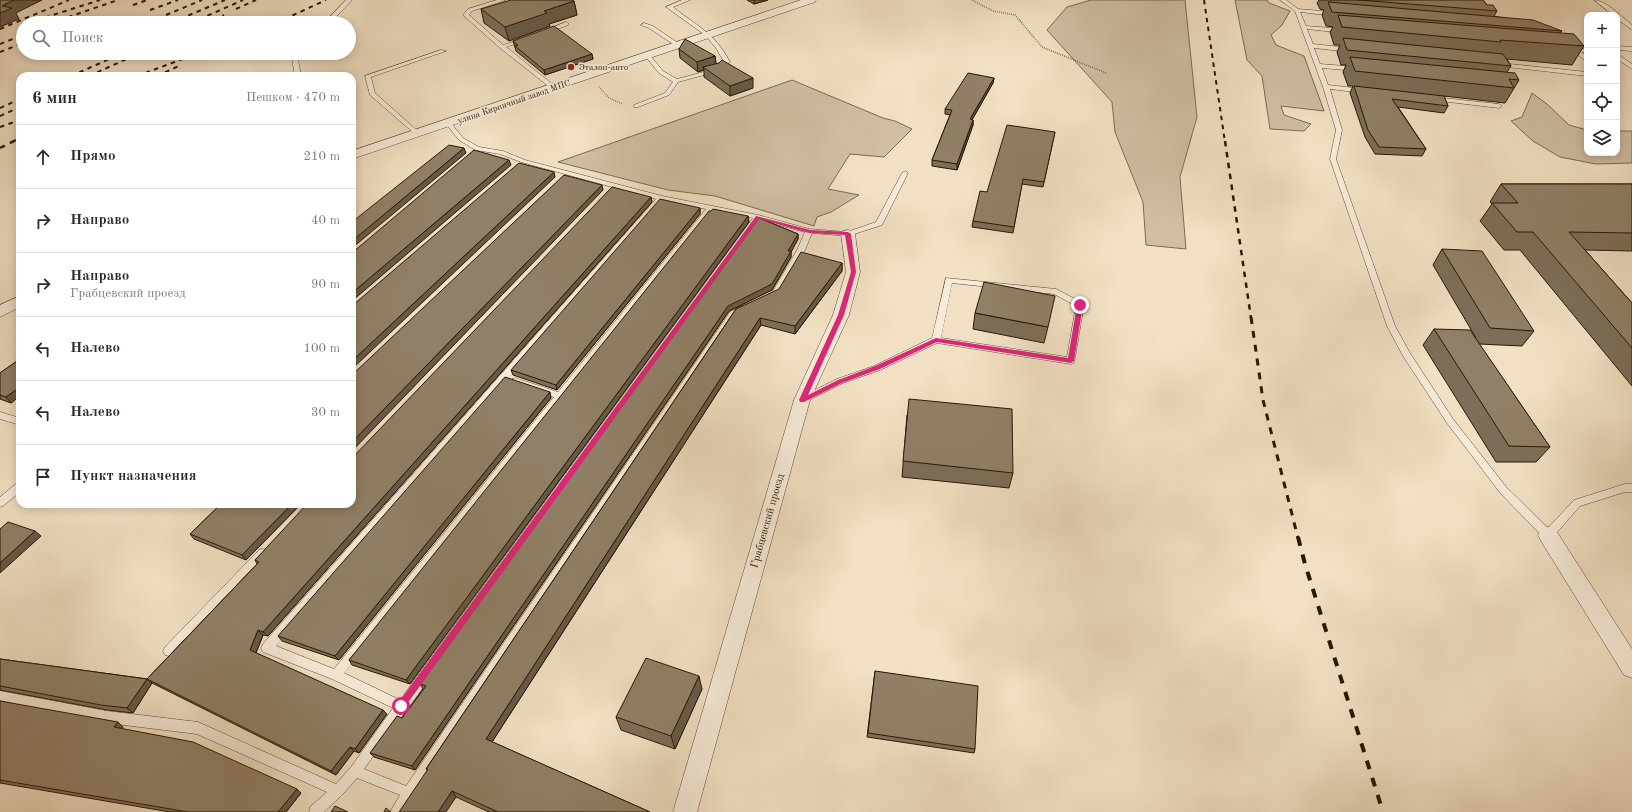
<!DOCTYPE html>
<html lang="ru">
<head>
<meta charset="utf-8">
<style>
  :root { --surface:#fff; --page:#f7f7f7; --text:#2b2b33; --muted:#7c7c81; --line:#e1e1e2 }
  body { margin:0; font-family:"Old Standard TT",serif; background:var(--page); color:var(--text) }
  .controls { position:absolute; right:12px; top:12px; display:grid; overflow:hidden; border-radius:8px; box-shadow:0 2px 10px #0003 }
  .controls button { width:36px; height:36px; display:grid; place-items:center; padding:0; border:0; border-bottom:1px solid var(--line); background:var(--surface); color:var(--text); font:20px sans-serif }
  .stop { position:absolute; width:12px; height:12px; margin:-9px; border:3px solid #db2777; border-radius:50%; background:#fff }
  .stop.end { background:#db2777; border-color:#fff; box-shadow:0 1px 4px #0008 }
  .list { margin:0; padding:0; list-style:none }
  h2 { display:flex; justify-content:space-between; align-items:center; height:52px; margin:0; padding:0 16px; font-size:17px }
  h2 small { font-size:13px; font-weight:400; color:var(--muted) }
  .list li { display:grid; grid-template-columns:26px 1fr auto; gap:12px; align-items:center; box-sizing:border-box; height:64px; padding:0 16px; border-top:1px solid var(--line) }
  .list b { display:block; font-size:15px; white-space:nowrap }
  .list p { margin:0; font-size:13px; white-space:nowrap; color:var(--muted) }
  .list em { font-size:13px; font-style:normal; color:var(--muted) }
  .icon { flex:none; width:22px; height:22px; fill:none; stroke:currentColor; stroke-width:2; stroke-linecap:round; stroke-linejoin:round }
  .map { position:relative; flex:none; width:1632px; height:812px; overflow:hidden }
  .search { position:absolute; background:var(--surface); box-shadow:0 2px 10px #0003; left:16px; top:16px; width:340px; height:44px; display:flex; align-items:center; gap:10px; box-sizing:border-box; padding:0 14px; border-radius:22px; color:var(--muted); font-size:15px }
  .panel { position:absolute; background:var(--surface); box-shadow:0 2px 10px #0003; left:16px; top:72px; width:340px; height:436px; border-radius:12px }
  .map>svg:first-child { display:block }
</style>
</head>
<body>
<div class="map">
<svg width="1632" height="812" viewBox="0 0 1632 812">
  <rect width="100%" height="100%" fill="#f1e0c3"/>
  <filter id="stains"><feTurbulence type="fractalNoise" baseFrequency=".005" numOctaves="4"/><feColorMatrix values="0 0 0 0 .2 0 0 0 0 .09 0 0 0 0 .02 0 0 0 .5 -.17"/></filter>
  <radialGradient id="worn" r=".72"><stop offset=".6" stop-color="#630" stop-opacity="0"/><stop offset="1" stop-color="#630" stop-opacity=".3"/></radialGradient>
  <!-- green -->
  <path fill="#cfbea3" stroke="#7b6b54" d="M1091 0H1185L1197 117 1180 177 1186 249 1146 245 1143 202 1115 132 1112 102 1047 30 1067 7Z
    M1235 0H1267L1269 3 1290 11 1282 25 1271 35 1276 45 1304 56 1324 111 1281 106 1284 115 1311 124 1304 131 1270 129 1262 76 1247 60Z
    M792 80 883 118 895 121 912 129 884 157 850 154 828 189 859 195 831 212 817 217 814 226 715 196 668 190 558 162Z
    M1532 93 1547 104 1569 125 1587 130V153H1617V131H1632V163L1596 164 1560 157 1533 141 1511 121 1522 117Z"/>
  <g fill="none" stroke-linecap="round" stroke-linejoin="round">
    <!-- lane casing -->
    <g stroke="#5a4a34" stroke-width="1">
      <path id="lane" d="M346 0H352L330 23H324Z
        M497 0H506L472 11 469 15 503 45 527 38V40L506 47 556 87V89H552L500 48 463 15 468 9Z
        M682 0H690L673 7C698 27 714 32 730 62L719 71 678 82 669 95 638 107H634V105L665 93 673 82 659 73 645 56V54H649L663 71 677 79 715 69 724 62 716 48 705 35 666 7Z
        M1280 0H1286L1298 9 1334 12 1337 14 1334 16 1300 12 1306 26 1344 29 1347 31 1344 33 1307 29 1313 44 1350 48 1353 50 1350 52 1314 48 1320 64 1357 67 1360 69 1357 71 1322 68 1328 85 1364 89 1367 91 1364 93 1330 89 1342 130 1336 159 1395 326 1410 353 1453 419 1507 488 1548 528 1574 500 1625 484H1632V492H1625L1580 506 1552 538 1548 539 1544 538 1501 494 1447 423 1403 356 1387 326 1330 159 1336 130 1323 87 1295 11Z
        M1594 0C1606 0 1623 18 1632 25V30L1617 19V15H1613Z
        M566 22 569 24 568 25 547 33 544 31Z
        M644 23 653 26 681 45 676 46 649 28 641 25Z
        M1617 46 1632 47V51L1617 50Z
        M1575 48 1587 49V53L1581 52 1587 57V62L1573 51 1572 50Z
        M441 50 446 51 371 77 375 93 421 134 416 135 370 95 365 76Z
        M297 53H303L298 59 301 76H295L292 59Z
        M1617 54 1632 64V69L1617 59Z
        M1500 63 1587 72V76L1498 66 1497 65Z
        M1434 97 1499 104 1502 106 1499 108 1432 100 1431 99Z
        M449 122 451 123 463 138 479 147 503 151 525 160 662 196 758 215 809 229 847 232 876 222 902 173 905 171 908 173 882 225 848 236 812 233 805 250 780 293 770 299 766 296 773 291 797 250 805 232 760 220 364 769 406 786 730 312 741 306H747L748 308 736 316 404 812H390L400 795 357 778 342 795 324 812H309L310 807 327 792 197 734 107 723 0 703V691L107 711 198 722 336 784 351 767 393 708 332 679 263 652 261 648 263 644 656 199 521 162 500 154 475 150 459 140 446 124ZM663 200 706 209 558 392 515 378 512 379 511 381 512 383 554 397 334 669 276 646ZM712 210 753 218 400 700 344 673Z
        M946 278 1056 289 1083 303 1084 305 1074 363 1071 364 937 343 880 370 843 383 805 402H799L798 400 799 398 837 379 874 366 932 338ZM952 283 1054 294 1076 306 1067 357 941 338Z
        M0 412 20 418V425L0 419Z
        M20 482V492L3 506 0 507V497L17 483Z
        M263 549 267 550 268 553 267 556 173 655 169 656 165 655 163 651 165 647 259 550Z"/>
    </g>
    <!-- street casing -->
    <g stroke="#5a4a34" stroke-width="1">
      <path id="street" d="M801 0H816L815 2 352 159V151Z
        M848 230 853 231 855 234 860 272 849 315 810 400 697 812H673L794 400 833 315 846 272 841 234 843 231Z
        M20 296V307L0 317V305Z
        M1548 527 1555 529 1632 649V678L1624 675 1541 541 1538 535 1541 529Z"/>
    </g>
    <!-- path -->
    <path stroke="#271804" stroke-width="1.5" stroke-dasharray="0.5 1.5" stroke-linecap="butt" d="M972 0 993 11 1015 15 1042 47 1106 73
      M599 87 609 98 623 104"/>
    <!-- lane -->
    <use href="#lane" fill="#f6ebd8" fill-rule="evenodd"/>
    <!-- street -->
    <use href="#street" fill="#f6ebd8" fill-rule="evenodd"/>
    <!-- rail-far3 -->
    <path stroke="#271804" stroke-width="2" stroke-dasharray="4.5 4.5" stroke-linecap="butt" d="M1204 0 1225 142
      M133 5 147 0
      M236 9 256 0
      M150 10 178 0
      M166 15 202 0
      M180 19 225 0
      M28 23 100 0
      M51 23 118 0
      M70 23 85 17
      M191 23 243 0
      M206 23 224 15
      M276 23 326 0
      M0 29 69 0
      M0 44 23 35
      M0 52 23 43
      M194 59 209 53
      M71 76 123 53
      M89 76 140 53
      M137 76 199 53
      M157 76 181 65
      M0 108 20 99
      M0 116 20 107
      M0 127 20 120
      M12 142 20 138"/>
    <!-- rail-far2 -->
    <path stroke="#271804" stroke-width="2.5" stroke-dasharray="5.5 5.5" stroke-linecap="butt" d="M1225 141 1251 318
      M0 148 14 141"/>
    <!-- rail-far1 -->
    <path stroke="#271804" stroke-width="3" stroke-dasharray="7 7" stroke-linecap="butt" d="M1251 317 1263 400 1298 538"/>
    <!-- rail -->
    <path stroke="#271804" stroke-width="4" stroke-dasharray="9 9" stroke-linecap="butt" d="M1298 537 1305 564 1383 812"/>
  </g>
  <!-- wall -->
  <path fill="#7c6e59" stroke="#271804" d="M747 0H768L754 4Z
    M1319 0H1483L1487 5 1497 11 1494 16 1562 31 1560 33 1584 46 1572 65 1507 59 1511 66 1507 72 1519 80 1505 103 1444 96 1448 106 1444 113 1398 107 1426 149 1422 156 1375 154 1365 137 1350 93 1353 86H1348L1343 72 1346 65H1341L1337 52 1340 45H1334L1330 32 1333 27 1326 26 1322 15 1324 10 1320 9 1317 3Z
    M574 1 577 15 549 24 550 26 509 41 484 23 481 9Z
    M513 41 592 54 593 59 545 75 516 51Z
    M679 49 715 56 716 63 753 88 730 96 704 77V70L698 72 680 58Z
    M994 78 993 83 972 120H973V125L957 170 932 166V160L950 115 945 114V109Z
    M1055 132 1043 187 1022 184 1013 233 972 227 973 221 987 192Z
    M1501 184H1632V251L1585 250 1632 303V386L1520 250H1504L1480 221 1492 204 1490 202Z
    M651 197 652 202 268 636 263 635 256 653 387 714 359 753 354 751 336 775 152 683 133 713 107 710 0 690V659L147 679 257 564 255 560Z
    M700 208V214L557 390 513 375 511 370Z
    M748 216 749 222 410 684 352 665 349 660Z
    M759 218 798 234V239L791 252V257L772 290 729 311 415 770 374 757 370 753 402 718 423 689 420 684Z
    M1442 249 1534 331 1522 346 1479 344 1550 447 1536 462H1496L1423 345 1434 329 1476 338 1433 265Z
    M842 263V271L795 334 761 325 492 742 650 812H489L456 797 426 769 736 309Z
    M975 313 1048 327 1044 343 973 329Z
    M20 359V396L11 403 0 399V373Z
    M551 398 339 660 282 641 278 636Z
    M907 415 1013 473 1009 488 902 477Z
    M221 504H301L246 560 194 539 190 534Z
    M875 671 975 749 974 753 867 737Z
    M702 689 675 749 621 730 616 717Z
    M0 701 123 727 122 729 301 793 286 812H170L0 783Z"/>
  <!-- shaded-wall -->
  <path fill="#655a48" stroke="#271804" d="M14 0H42L16 13 19 19 0 27V13L2 6Z
    M754 0H768L754 4Z
    M574 1 577 15 549 24 550 26 509 41 505 27 544 11Z
    M592 54 593 59 545 75 544 70Z
    M715 56 716 66 703 67 704 70 698 72 697 62Z
    M753 78V88L730 96V86Z
    M994 78 993 83 969 125 970 119Z
    M973 120V125L957 170V164Z
    M464 148 466 153 352 248V241Z
    M509 160 511 165 352 301V293Z
    M554 172 555 177 352 369V361Z
    M602 185 603 190 352 451V442Z
    M651 197 652 202 268 636 263 632Z
    M700 208V214L557 390 556 385Z
    M748 216 749 222 410 684 406 680Z
    M798 234V239L791 252V257L772 290 729 311 415 770 412 766 728 306 788 251Z
    M842 263V271L795 334V326Z
    M760 318 761 325 490 745 486 739Z
    M20 387V396L11 403 6 397Z
    M550 392 551 398 339 660 335 656Z
    M292 504H301L246 560 242 555Z
    M35 531 41 536 0 573V563Z
    M258 630 263 635 255 655 250 650Z
    M699 676 702 689 675 749 671 736Z
    M147 679 152 683 133 713 127 708Z
    M383 710 387 714 359 753 355 749Z
    M118 722 123 727 120 732 114 727Z
    M350 747 354 751 336 775 331 771Z
    M297 789 301 793 286 812H278Z
    M452 791 456 797 446 812H438Z"/>
  <!-- building -->
  <path fill="#908067" stroke="#271804" d="M0 0H14L2 6 12 8 0 13Z
    M511 0H572L574 1 544 11 547 13 505 27 481 9Z
    M1359 0H1483L1487 5H1493L1497 11Z
    M1328 2 1533 20 1562 31 1332 12Z
    M1338 15 1574 34 1584 46 1500 40 1501 42 1342 27Z
    M554 26 592 54 544 70 515 46 518 45 513 41Z
    M1343 38 1503 54 1511 66 1347 50Z
    M685 39 715 56 697 62 679 49Z
    M1350 57 1515 73 1519 80 1509 79 1514 88 1355 71Z
    M722 60 753 78 730 86 703 67 719 63Z
    M968 73 994 78 970 119 973 120 957 164 932 160 952 110 945 109Z
    M1354 86 1444 96 1448 106 1392 99 1426 149 1379 147 1368 130Z
    M1007 125 1055 132 1044 182 1023 179 1014 227 973 221 980 191 987 192Z
    M449 145 464 148 352 241V222Z
    M474 150 509 160 352 293V252H353Z
    M519 163 554 172 352 361V305H353Z
    M564 175 602 185 352 442V374H353Z
    M1501 184H1632V233L1569 232 1632 303V348L1533 232H1517L1492 203H1518Z
    M612 187 651 197 263 632 258 630 250 650 383 710 355 749 350 747 331 771 147 679 259 562 255 560 307 504H352V458Z
    M660 199 700 208 556 385 511 370Z
    M713 209 748 216 406 680 349 660 709 211H711Z
    M759 218 798 234 788 251H791L772 284 728 306 412 766 370 753 397 716 402 718 426 686 420 684Z
    M1442 249 1482 251 1534 331 1490 328Z
    M801 252 842 263 795 326 760 318 486 739 650 812H498L452 791 438 812H399L428 769H426L736 309 779 289Z
    M984 282 1055 296 1048 327 975 313Z
    M1434 329 1470 330 1550 447 1509 446Z
    M20 359V387L6 397 0 395V373Z
    M505 377 550 392 335 656 278 636Z
    M909 399 1012 409 1013 473 903 461Z
    M221 504H292L242 555 190 534Z
    M8 522 35 531 0 563V529Z
    M646 658 699 676 671 736 616 717Z
    M0 659 147 679 127 708 101 705 0 686Z
    M875 671 978 686 975 749 868 733Z
    M0 701 118 722 114 727 193 742 297 789 278 812H188L0 780Z
    M335 806 348 812H331Z
    M386 808 391 812H384Z"/>
  <!-- route -->
  <path fill="#db2777" d="M756 216 810 230 848 232 851 234 856 272 844 315 808 395 838 380 875 366 936 338 1068 358 1077 305 1080 303 1083 305 1074 361 1071 363 937 342 880 369 842 383 804 402H800L799 400 838 315 851 272 845 235 809 233 759 219 404 708H398L397 706 398 703Z"/>
  <!-- markers -->
  <circle fill="#8f2418" stroke="#f6ebd8" stroke-width="1.5" cx="571" cy="67" r="4"/>
  <g text-anchor="middle" dominant-baseline="central" stroke-width="3.5" stroke-linejoin="round" paint-order="stroke">
    <!-- far-poi labels -->
    <g font-size="9" fill="#271804" stroke="#f6ebd8" text-anchor="start">
      <text x="579" y="67">Эталон-авто</text>
    </g>
    <!-- far-street labels -->
    <g font-size="9" fill="#271804" stroke="#f6ebd8">
      <text transform="translate(514 102) rotate(-19)">улица Кирпичный завод МПС</text>
    </g>
    <!-- street labels -->
    <g font-size="11" fill="#271804" stroke="#f6ebd8">
      <text transform="translate(768 521) rotate(-74)">Грабцевский проезд</text>
    </g>
  </g>
  <rect width="100%" height="100%" filter="url(#stains)"/>
  <rect width="100%" height="100%" fill="url(#worn)"/>
</svg>
<div class="controls">
<button>+</button>
<button>−</button>
<button><svg class="icon" aria-label="locate" viewBox="0 0 24 24"><circle cx="12" cy="12" r="6"/><path d="M12 2v4M12 18v4M2 12h4M18 12h4"/></svg></button>
<button><svg class="icon" aria-label="layers" viewBox="0 0 24 24"><path d="M12 4l9 5-9 5-9-5zM3 14l9 5 9-5"/></svg></button>
</div>
<div class="stop" style="left:401px;top:706px"></div>
<div class="stop end" style="left:1080px;top:305px"></div>
<div class="search"><svg class="icon" aria-label="search" viewBox="0 0 24 24"><circle cx="10" cy="10" r="6"/><path d="M15 15l6 6"/></svg>Поиск</div>
<section class="panel">
<h2>6 мин<small>Пешком · 470 m</small></h2>
<ul class="list">
<li><svg class="icon" aria-label="ahead" viewBox="0 0 24 24"><path d="M12 20V5M6 11l6-6 6 6"/></svg><div><b>Прямо</b></div><em>210 m</em></li>
<li><svg class="icon" aria-label="right" viewBox="0 0 24 24"><path d="M7 20v-9h11M14 6l5 5-5 5"/></svg><div><b>Направо</b></div><em>40 m</em></li>
<li><svg class="icon" aria-label="right" viewBox="0 0 24 24"><path d="M7 20v-9h11M14 6l5 5-5 5"/></svg><div><b>Направо</b><p>Грабцевский проезд</p></div><em>90 m</em></li>
<li><svg class="icon" aria-label="left" viewBox="0 0 24 24"><path d="M17 20v-9H6M10 6l-5 5 5 5"/></svg><div><b>Налево</b></div><em>100 m</em></li>
<li><svg class="icon" aria-label="left" viewBox="0 0 24 24"><path d="M17 20v-9H6M10 6l-5 5 5 5"/></svg><div><b>Налево</b></div><em>30 m</em></li>
<li><svg class="icon" aria-label="arrive" viewBox="0 0 24 24"><path d="M6 21V4h12l-3 4 3 4H6"/></svg><div><b>Пункт назначения</b></div></li>
</ul>
</section>
</div>
</body>
</html>
